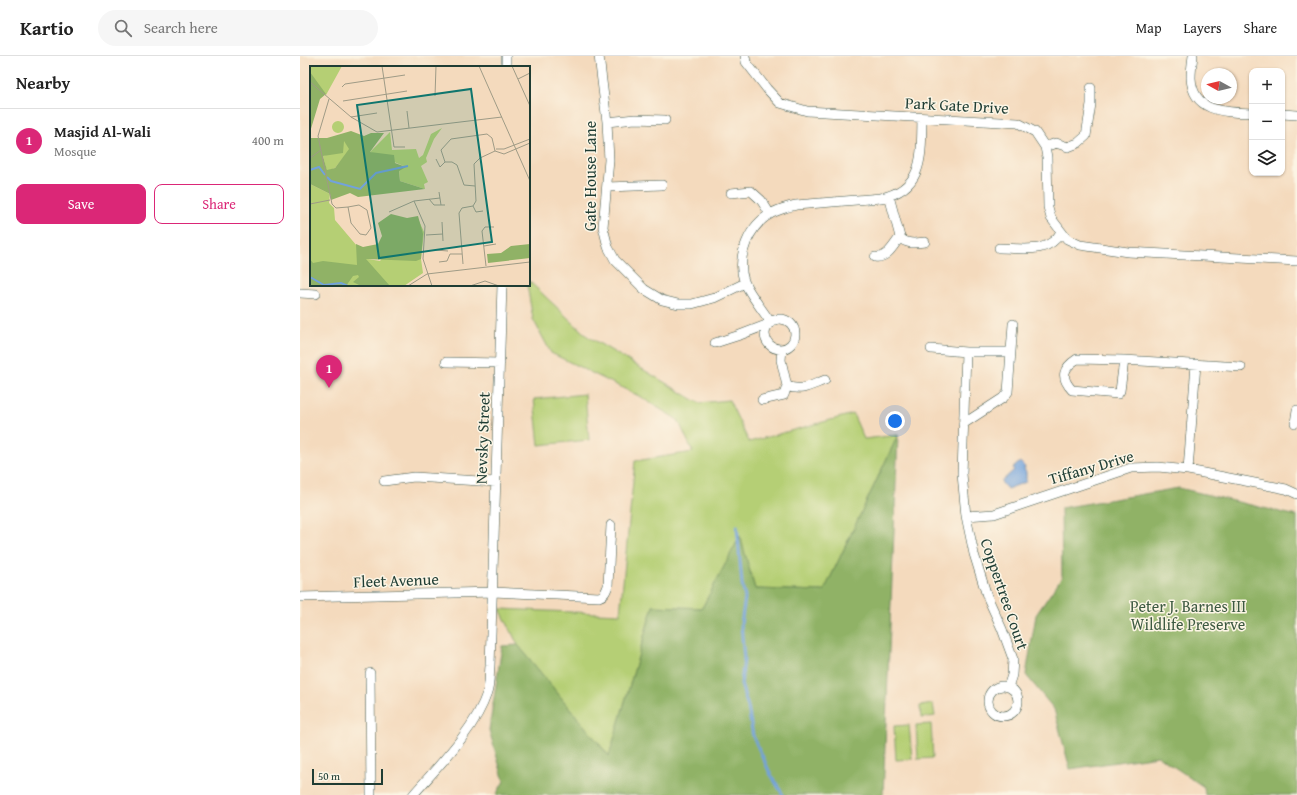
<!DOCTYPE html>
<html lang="en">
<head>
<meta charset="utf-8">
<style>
  :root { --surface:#fff; --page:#f6f6f6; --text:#222; --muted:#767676; --line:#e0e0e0; --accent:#db2777 }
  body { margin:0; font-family:"Gentium Book Plus",serif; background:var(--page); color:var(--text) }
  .controls { position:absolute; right:12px; top:12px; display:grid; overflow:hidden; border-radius:8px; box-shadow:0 1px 3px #0004 }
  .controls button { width:36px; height:36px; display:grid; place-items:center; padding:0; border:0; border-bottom:1px solid var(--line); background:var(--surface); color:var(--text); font:20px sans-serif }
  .compass { position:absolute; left:901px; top:12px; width:36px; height:36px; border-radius:50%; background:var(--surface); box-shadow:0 1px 3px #0004; rotate:278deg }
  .scale { position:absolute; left:12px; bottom:10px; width:71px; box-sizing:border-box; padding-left:4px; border:2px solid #1f3d34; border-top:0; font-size:11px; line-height:14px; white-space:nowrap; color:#1f3d34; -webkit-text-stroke:3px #fcf5e5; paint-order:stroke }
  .you { position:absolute; left:595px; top:365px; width:14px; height:14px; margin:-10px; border:3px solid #fff; border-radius:50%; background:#1a73e8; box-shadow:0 0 0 6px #1a73e833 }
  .badge { display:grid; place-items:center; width:26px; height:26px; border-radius:50%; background:var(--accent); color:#fff; font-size:13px; font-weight:700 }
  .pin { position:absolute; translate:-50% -33px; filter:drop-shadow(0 1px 2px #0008) }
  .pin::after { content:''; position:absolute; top:21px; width:14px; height:12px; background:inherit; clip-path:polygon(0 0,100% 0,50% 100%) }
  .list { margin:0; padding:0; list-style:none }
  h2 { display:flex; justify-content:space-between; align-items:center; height:52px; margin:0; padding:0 16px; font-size:17px }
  h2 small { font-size:13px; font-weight:400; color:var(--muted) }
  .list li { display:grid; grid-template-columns:26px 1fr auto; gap:12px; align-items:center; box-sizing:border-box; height:64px; padding:0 16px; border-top:1px solid var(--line) }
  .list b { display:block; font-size:15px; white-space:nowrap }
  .list p { margin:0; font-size:13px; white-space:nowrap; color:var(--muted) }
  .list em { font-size:13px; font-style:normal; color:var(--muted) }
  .actions { display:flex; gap:8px; padding:12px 16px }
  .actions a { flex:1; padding:9px 0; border:1px solid var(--accent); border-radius:8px; text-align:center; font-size:14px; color:var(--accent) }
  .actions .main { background:var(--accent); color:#fff }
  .icon { flex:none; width:22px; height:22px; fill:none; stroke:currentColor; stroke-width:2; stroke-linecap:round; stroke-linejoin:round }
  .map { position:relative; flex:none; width:997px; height:739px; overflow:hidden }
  header { display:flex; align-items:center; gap:24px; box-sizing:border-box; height:56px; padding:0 20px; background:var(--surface); border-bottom:1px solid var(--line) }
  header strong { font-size:19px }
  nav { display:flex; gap:22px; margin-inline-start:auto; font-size:14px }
  .search { width:280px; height:36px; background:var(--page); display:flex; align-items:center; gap:10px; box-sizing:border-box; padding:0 14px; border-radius:22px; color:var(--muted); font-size:15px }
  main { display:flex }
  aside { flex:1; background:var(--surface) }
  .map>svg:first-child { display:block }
</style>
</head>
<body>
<header>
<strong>Kartio</strong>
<div class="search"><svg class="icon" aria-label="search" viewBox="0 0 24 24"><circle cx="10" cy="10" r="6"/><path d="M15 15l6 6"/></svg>Search here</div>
<nav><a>Map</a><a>Layers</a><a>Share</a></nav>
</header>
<main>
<aside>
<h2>Nearby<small></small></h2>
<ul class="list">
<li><span class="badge">1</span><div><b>Masjid Al-Wali</b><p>Mosque</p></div><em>400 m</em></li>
</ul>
<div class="actions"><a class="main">Save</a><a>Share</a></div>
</aside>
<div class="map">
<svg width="997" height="739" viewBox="0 0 997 739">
  <rect width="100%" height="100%" fill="#fcf5e5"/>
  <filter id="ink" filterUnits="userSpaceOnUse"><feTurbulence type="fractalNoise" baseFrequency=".025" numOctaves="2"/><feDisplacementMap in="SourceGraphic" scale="8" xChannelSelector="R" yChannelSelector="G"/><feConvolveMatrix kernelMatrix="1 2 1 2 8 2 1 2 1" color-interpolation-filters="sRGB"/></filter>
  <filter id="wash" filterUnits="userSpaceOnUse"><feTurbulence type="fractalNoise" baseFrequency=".012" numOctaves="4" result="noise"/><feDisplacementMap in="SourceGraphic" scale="16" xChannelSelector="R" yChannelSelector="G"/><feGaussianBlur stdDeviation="0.9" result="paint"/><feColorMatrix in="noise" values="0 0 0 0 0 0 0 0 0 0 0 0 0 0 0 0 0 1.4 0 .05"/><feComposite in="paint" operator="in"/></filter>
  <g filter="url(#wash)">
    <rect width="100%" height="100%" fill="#f4dabd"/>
    <!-- green -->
    <path fill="#b5cf74" stroke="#6a8654" d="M229 225 287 280 399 347 429 344 449 386 553 358 564 383 598 379 524 535 455 533 440 481 402 552 353 550 309 700 218 589 200 553 320 558 335 405 393 396 378 364 339 340 251 297 233 263 227 229H229Z
      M285 338 289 384 239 389 234 343Z
      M633 648 635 660 621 662 620 650Z
      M631 668 633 702 618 703 616 669Z
      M609 669 612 703 596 704 594 670Z"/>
    <!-- forest -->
    <path fill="#90b266" stroke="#58784d" d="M598 379 583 739H196L204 725 189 674 202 590 218 589 309 700 353 550 402 552 440 480 455 533 524 535Z
      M879 432 997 460V739H905L904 731 858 700 770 713 754 653 726 619 736 559 762 521 761 452Z"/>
    <!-- water -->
    <path fill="#72a2dc" stroke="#487088" d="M720 406 725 411 724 413 726 416V426L707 433 701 426 714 414 713 412Z"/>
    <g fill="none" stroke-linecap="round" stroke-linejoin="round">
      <!-- stream -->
      <path stroke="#72a2dc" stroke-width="3" d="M437 470 442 528 445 542 441 568 444 603 441 628 448 651 453 680 470 717 483 739"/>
    </g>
  </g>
  <g filter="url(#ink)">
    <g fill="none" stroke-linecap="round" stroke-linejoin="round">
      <!-- minor casing -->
      <g stroke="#3f5549" stroke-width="10">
        <path id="minor" d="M299 0 307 66 309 104 303 171 308 191 315 204 344 233 362 244 378 248H392L414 242 445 227
          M445 0 446 6 467 33 480 47 507 55 718 67 735 76 745 91 747 101 748 151 751 162 767 183 780 189 828 196 997 205
          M893 0C892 7 891 15 891 22 893 57 926 56 952 57
          M206 11V0
          M982 58 997 59
          M307 66 335 63 365 64
          M745 91 756 87 768 91 778 87 786 80 791 48V32
          M307 131 362 129
          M431 137 451 135 461 144 470 158
          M589 140 600 181C606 189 616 187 625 186
          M699 192C722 192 748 199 761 176
          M575 201C587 203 593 190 600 181
          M0 237 16 238
          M465 278a15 15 0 1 1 30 0a15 15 0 1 1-30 0Z
          M415 287 440 279 471 267C464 256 448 236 444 225 436 200 449 169 472 157 480 153 487 151 496 149L581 142C625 132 621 99 622 62
          M631 293 666 296H711
          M666 296 662 418 666 460 674 498 687 540 702 573 713 603 712 619 708 631
          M777 303 824 304 820 335 818 338 772 334C760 321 763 312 777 303Z
          M824 304 941 311
          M146 306 200 307
          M487 330C502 336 511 329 525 324
          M462 344 484 339 487 330 481 304 482 293
          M995 367 997 354
          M663 368 703 342 708 336 713 268
          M888 414 896 308
          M84 425 114 421 196 426
          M666 460 694 458 831 412 858 411 888 414 986 433 997 438
          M0 541 193 536 299 541C305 539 306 535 308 530L311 469
          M70 617 71 739
          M688 645a15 15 0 1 1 30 0a15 15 0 1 1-30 0Z
          M113 739C138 710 175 674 187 637 190 629 189 618 190 610L202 229"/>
      </g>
      <!-- minor -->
      <use href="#minor" stroke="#fff" stroke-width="9"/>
    </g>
  </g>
  <g text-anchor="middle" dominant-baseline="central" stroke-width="3" stroke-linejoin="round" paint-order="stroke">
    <!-- street labels -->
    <g font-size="16" fill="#1f3d34" stroke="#fcf5e5">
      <text transform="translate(657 49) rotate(3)">Park Gate Drive</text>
      <text transform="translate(290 120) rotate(-90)">Gate House Lane</text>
      <text transform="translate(182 382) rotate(-88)">Nevsky Street</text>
      <text transform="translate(791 411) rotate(-16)">Tiffany Drive</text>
      <text transform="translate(96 524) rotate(-2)">Fleet Avenue</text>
      <text transform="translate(705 538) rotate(71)">Coppertree Court</text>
    </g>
    <!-- park labels -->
    <g font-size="16" fill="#3d5a41" stroke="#fcf5e5">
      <text x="888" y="550">Peter J. Barnes III<tspan x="888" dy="18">Wildlife Preserve</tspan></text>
    </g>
  </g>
  <!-- overview -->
  <g transform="translate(10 10)">
    <rect width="220" height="220" fill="#f4dabd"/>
    <path d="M0 0H32L16 29 0 16ZM22 61a6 6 0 1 1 12 0a6 6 0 1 1-12 0ZM132 62 124 73 116 92 117 96 111 100 118 116 114 118 115 123 90 115 89 104 96 101 60 86 80 66 82 84 106 83 109 92 113 89 121 68ZM34 74 40 83 25 102 17 105 13 90 19 88ZM0 118 20 128 19 137 24 142 25 154 58 193 70 195 101 156 109 155 114 166 111 193 113 207 94 220H0Z" fill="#b5cf74"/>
    <path d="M0 6 16 28 10 33 0 66ZM41 65 54 70 61 67H74L60 86 84 89 85 97 96 101 89 105 90 115 115 123 48 131 40 127 21 134 20 128 0 118V72H17ZM34 75 39 83 25 102 17 104 13 90 33 87ZM81 148 97 152 108 150 113 168 111 193 106 195 56 193 80 220H51L43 216 49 211 48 209 43 210 36 220H0V193L3 197 13 195 47 199 46 178 53 181 68 178 72 170 68 157ZM220 178V192L178 197 177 188 191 187 201 180Z" fill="#90b266" fill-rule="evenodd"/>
    <path fill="none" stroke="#72a2dc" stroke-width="2" d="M0 104 9 101 15 109M17 111 21 115 50 123 66 107 98 100M0 211 14 219 31 217 38 220"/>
    <path fill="none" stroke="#9f9b86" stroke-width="1" d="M72 0 84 81H95M169 0 220 115M202 0 220 40M208 13 220 7M0 16 41 51 67 66 192 51M32 21 35 18 95 9M125 30 126 0M19 33 8 70 13 95 22 138 26 142 38 141M33 35 97 25M97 45 99 62M41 51 67 47M186 83H194L220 73M0 92 11 84M126 93 130 101 135 96M135 96 131 84 141 73 177 68 182 72 185 85M135 96H142L147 99 154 119 165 120M129 126 131 139M119 133 124 139H135M104 135 115 160 113 193 122 220M0 138 20 134M49 139 57 144 61 162 56 169 50 168 41 157 38 141ZM163 140 166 146 173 145M79 146 104 135 130 132M132 156 133 175M116 169 133 168M174 180 186 178M126 184 138 185M129 196 137 195 140 188H152M153 198 149 147 152 142 163 140 166 135 164 98 170 92 185 85 194 88 220 77M176 200 172 165 175 161H184M98 220 117 208 220 196M160 220 175 215 189 220"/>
    <path fill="#0f766e" fill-opacity="0.15" stroke="#0f766e" stroke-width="2" d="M161 23 182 176 69 192 47 39Z"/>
    <rect width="220" height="220" fill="none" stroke="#1f3d34" stroke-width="2"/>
  </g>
</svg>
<div class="controls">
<button>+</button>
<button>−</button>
<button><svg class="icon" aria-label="layers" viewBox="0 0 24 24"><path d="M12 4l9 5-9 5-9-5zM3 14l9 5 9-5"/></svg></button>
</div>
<svg class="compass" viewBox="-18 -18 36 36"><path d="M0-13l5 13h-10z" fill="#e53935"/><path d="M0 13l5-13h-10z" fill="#767676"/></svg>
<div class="scale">50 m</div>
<div class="you"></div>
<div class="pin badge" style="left:29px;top:332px">1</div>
</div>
</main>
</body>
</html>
